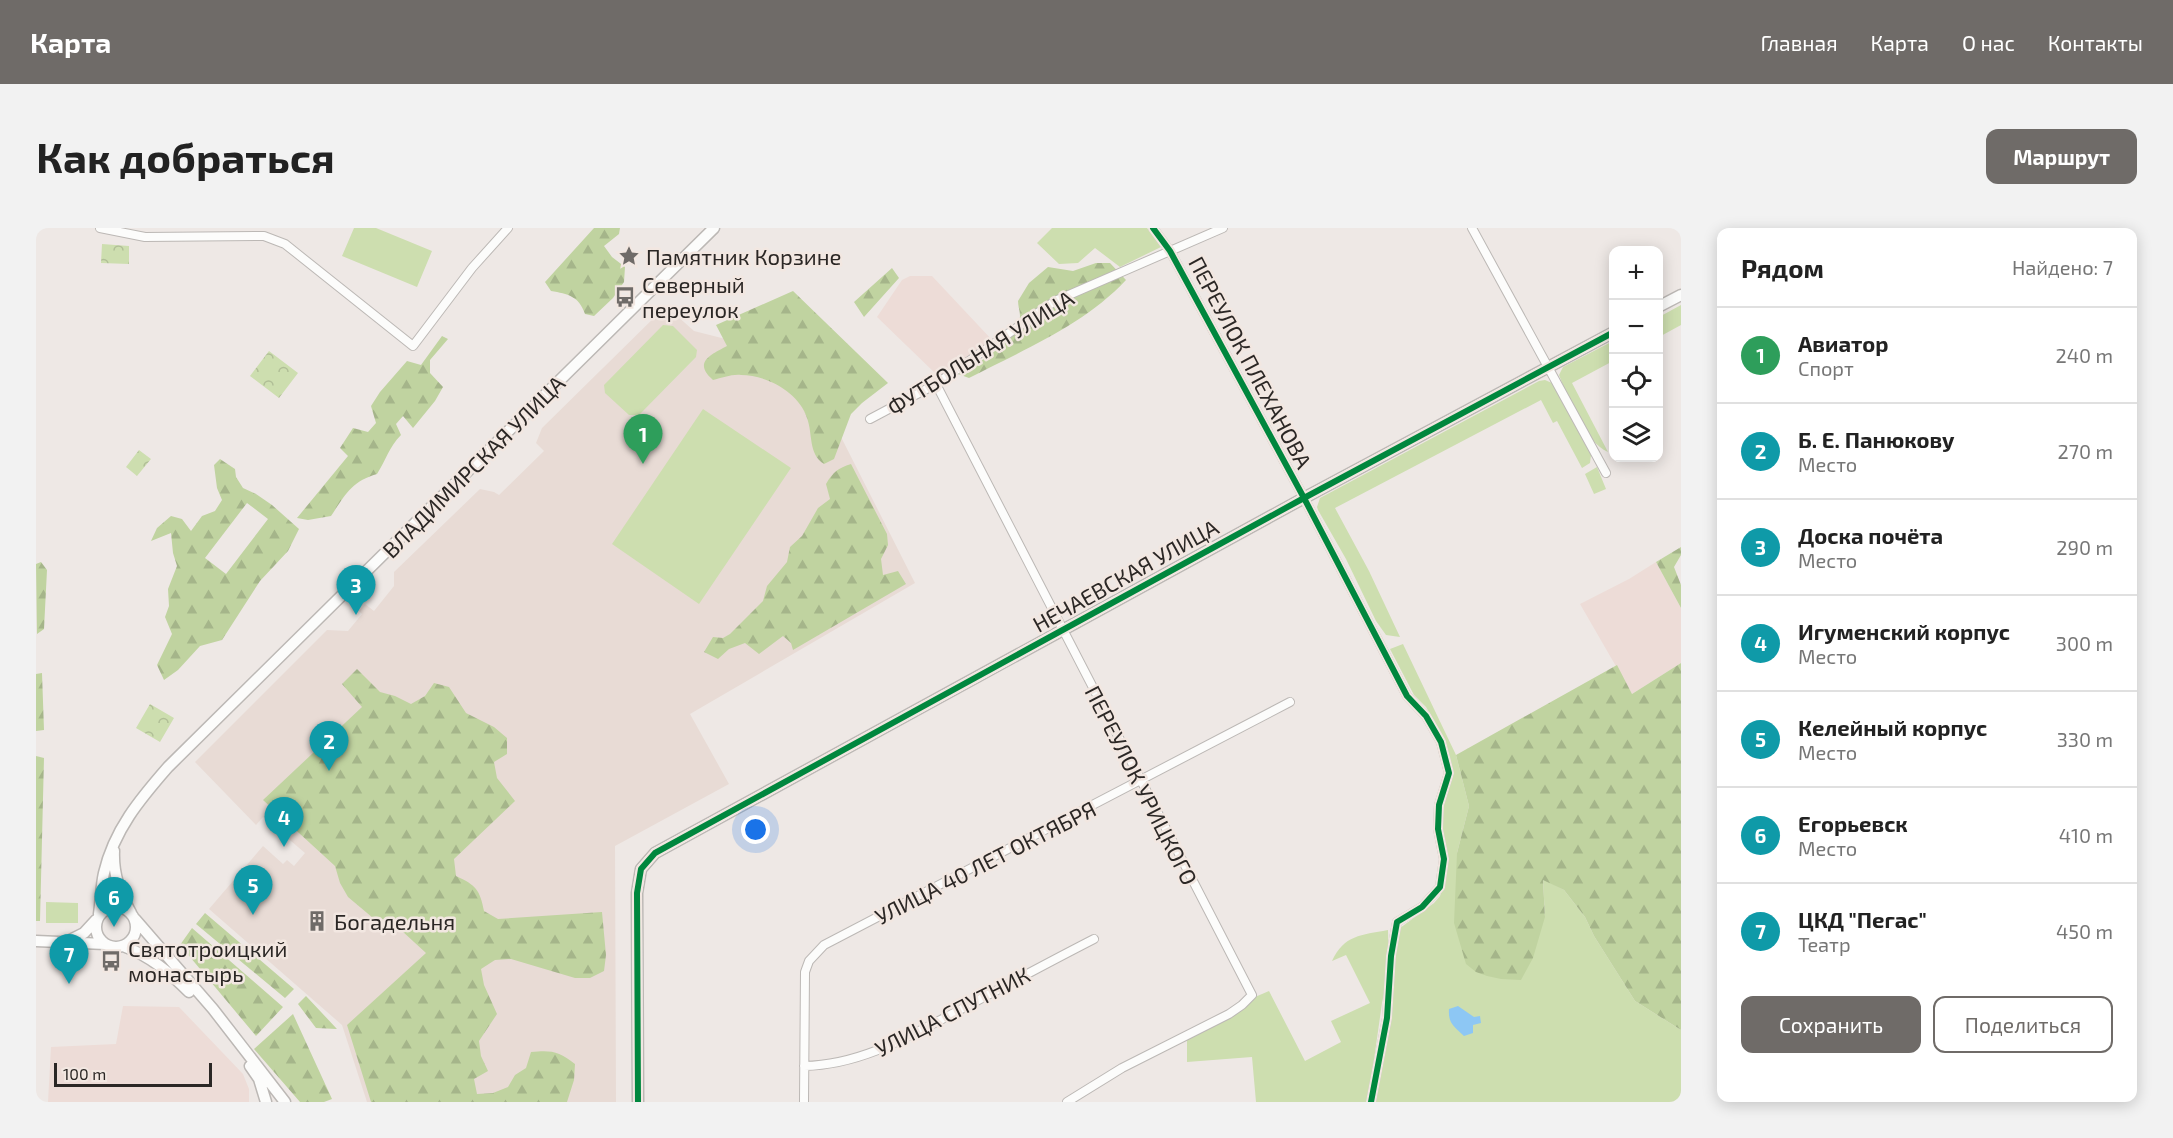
<!DOCTYPE html>
<html lang="ru">
<head>
<meta charset="utf-8">
<style>
  :root { --surface:#fff; --page:#f2f2f2; --text:#222; --muted:#767676; --line:#e0e0e0; --accent:#6f6b68 }
  body { margin:0; font-family:"Exo 2",sans-serif; background:var(--page); color:var(--text) }
  .controls { position:absolute; right:18px; top:18px; display:grid; overflow:hidden; border-radius:12px; box-shadow:0 3px 15px #0003 }
  .controls button { width:54px; height:54px; display:grid; place-items:center; padding:0; border:0; border-bottom:2px solid var(--line); background:var(--surface); color:var(--text); font:30px sans-serif }
  .scale { position:absolute; left:18px; bottom:15px; width:158px; box-sizing:border-box; padding-left:6px; border:3px solid #2b2725; border-top:0; font-size:16px; line-height:21px; white-space:nowrap; color:#2b2725; -webkit-text-stroke:4px #f2e7e1; paint-order:stroke }
  .you { position:absolute; left:720px; top:602px; width:21px; height:21px; margin:-15px; border:4px solid #fff; border-radius:50%; background:#1a73e8; box-shadow:0 0 0 9px #1a73e833 }
  .badge { display:grid; place-items:center; width:39px; height:39px; border-radius:50%; background:var(--accent); color:#fff; font-size:20px; font-weight:700 }
  .pin { position:absolute; translate:-50% -50px; filter:drop-shadow(0 2px 3px #0008) }
  .pin::after { content:''; position:absolute; top:32px; width:21px; height:18px; background:inherit; clip-path:polygon(0 0,100% 0,50% 100%) }
  .list { margin:0; padding:0; list-style:none }
  h2 { display:flex; justify-content:space-between; align-items:center; height:78px; margin:0; padding:0 24px; font-size:26px }
  h2 small { font-size:20px; font-weight:400; color:var(--muted) }
  .list li { display:grid; grid-template-columns:39px 1fr auto; gap:18px; align-items:center; box-sizing:border-box; height:96px; padding:0 24px; border-top:2px solid var(--line) }
  .list b { display:block; font-size:22px; white-space:nowrap }
  .list p { margin:0; font-size:20px; white-space:nowrap; color:var(--muted) }
  .list em { font-size:20px; font-style:normal; color:var(--muted) }
  .actions { display:flex; gap:12px; padding:18px 24px }
  .actions a { flex:1; padding:14px 0; border:2px solid var(--accent); border-radius:12px; text-align:center; font-size:21px; color:var(--accent) }
  .actions .main { background:var(--accent); color:#fff }
  .icon { flex:none; width:33px; height:33px; fill:none; stroke:currentColor; stroke-width:2; stroke-linecap:round; stroke-linejoin:round }
  .map { position:relative; flex:none; width:1645px; height:874px; overflow:hidden; border-radius:12px }
  header { display:flex; align-items:center; gap:36px; box-sizing:border-box; height:84px; padding:0 30px; background:var(--accent); color:#fff }
  header strong { font-size:28px }
  nav { display:flex; gap:33px; margin-inline-start:auto; font-size:21px }
  .intro { display:flex; align-items:center; justify-content:space-between; box-sizing:border-box; height:144px; padding:0 36px }
  h1 { margin:0; font-size:42px }
  .button { padding:15px 27px; border-radius:12px; background:var(--accent); color:#fff; font-size:21px; font-weight:700 }
  main { display:flex; gap:36px; padding:0 36px }
  aside { flex:1; background:var(--surface); border-radius:12px; box-shadow:0 3px 15px #0003 }
  .map>svg:first-child { display:block }
</style>
</head>
<body>
<header>
<strong>Карта</strong>
<nav><a>Главная</a><a>Карта</a><a>О нас</a><a>Контакты</a></nav>
</header>
<div class="intro"><h1>Как добраться</h1><a class="button">Маршрут</a></div>
<main>
<div class="map">
<svg width="1645" height="874" viewBox="0 0 1645 874">
  <defs>
    <pattern id="forest-firs" width="22" height="20" patternUnits="userSpaceOnUse" patternTransform="scale(1.5)"><rect width="22" height="20" fill="#c0d3a0"/><path d="M5 1l3.5 6h-7zM16 11l3.5 6h-7z" fill="#a5b58a"/></pattern>
    <pattern id="park-crowns" width="20" height="18" patternUnits="userSpaceOnUse" patternTransform="scale(1.5)"><rect width="20" height="18" fill="#cddeaf"/><path d="M2 6a3 3 0 1 1 6 0M12 15a3 3 0 1 1 6 0" fill="none" stroke="#b0be96"/></pattern>
  </defs>
  <rect width="100%" height="100%" fill="#eee8e5"/>
  <!-- built -->
  <path fill="#e8dbd5" d="M630 78 658 103 788 136 806 211 879 355 654 486 693 556 579 618 580 874H331L306 797 173 681 227 618 247 636 251 632 258 638 269 625 227 589 220 597 159 534 291 402 312 403 326 386 323 383 329 376 338 383 358 358V344L444 261 458 264 463 267 508 223 500 215 506 200Z"/>
  <!-- industrial -->
  <path fill="#eddcd7" d="M874 48H896L957 113 909 147H901L841 89 866 52Z
    M1620 334 1645 380V435L1596 466 1544 376 1593 351Z
    M87 778 143 779 207 846 213 861V874H12L15 819 80 816Z"/>
  <!-- grass -->
  <path fill="#cddeaf" d="M318 0H340L396 23 381 59 306 28Z
    M1016 0H1111L1125 19 1084 39 1059 20 1042 35 1023 36 1001 15Z
    M1645 77V97L1623 109V89Z
    M627 97 637 98 661 122 660 129 603 187H593L569 165 568 157Z
    M1577 113V133L1536 155 1572 224C1549 214 1532 170 1523 147L1527 139Z
    M1509 152 1516 155 1555 227 1554 235 1546 240 1521 193 1517 195 1505 172 1299 280 1333 343 1364 409 1350 407 1340 393 1310 331 1282 282 1281 279 1284 270 1503 153Z
    M667 181 755 240 663 376 576 316Z
    M1561 239 1570 261 1558 266 1549 246Z
    M1367 416 1420 527 1433 578 1421 625 1509 689 1507 651 1528 662 1549 689 1558 708 1599 773 1645 802V874H1336L1361 705 1364 700 1398 675 1404 668 1409 654 1410 639 1404 605 1405 580 1414 556 1416 543 1414 529 1406 506 1390 479 1378 467 1354 421Z
    M10 674 42 675V695H10Z
    M1352 702 1353 743 1346 775 1332 874H1220L1216 829 1151 834V812L1208 779 1219 769 1233 763 1269 833 1305 814 1295 793 1334 775 1310 727 1296 733C1308 707 1325 707 1352 702Z"/>
  <!-- forest -->
  <path fill="url(#forest-firs)" fill-rule="evenodd" d="M558 0H584L583 6 568 18 576 29 589 39 588 54 577 70 558 88 549 86C543 68 532 66 515 63L509 54Z
    M1060 35H1074L1090 52C1048 97 987 122 933 150L922 146C941 136 984 112 984 88 984 83 982 78 982 73L993 55 1012 39 1037 43Z
    M856 40 863 50 828 89 818 74Z
    M757 63 852 155 826 175 815 186 798 231 788 236C772 226 777 206 771 190 763 164 730 147 705 147 696 146 686 150 677 152 656 134 676 126 691 118L680 97Z
    M406 108 412 111 394 132V145L407 159 399 173 377 200 367 188 360 196 365 207C353 219 350 232 341 246 316 253 309 267 295 288L272 292 261 290 312 228 304 220 317 200 332 204 340 195 335 178 344 164 371 133 385 137Z
    M184 231 199 241 200 249 207 260 220 266 236 277 263 301 252 323 224 353 186 412 164 418 142 442 128 452 121 437 136 406 129 389 133 378 132 361 141 338 137 325 135 305 115 313 121 300 135 288 146 291 155 303 166 288 179 283 186 272 181 260 178 237ZM211 275 232 291 190 346 169 330Z
    M815 236 851 306 852 317 845 331 847 347 862 343 870 356 757 422 755 415 747 408 723 426 709 415 693 421 682 431 668 424 677 409 687 410 694 406 727 373 731 358 751 334 754 319 766 308 782 280 794 271 790 256C797 244 802 240 815 236Z
    M1645 319V327L1638 339 1645 357V380L1620 334Z
    M5 334 11 342 8 401 1 406 0 336Z
    M1645 435V802L1599 773 1558 708 1549 689 1528 662 1507 652 1509 689 1497 730 1485 752 1465 751 1451 748 1440 744 1430 736 1418 695 1421 625 1433 578 1420 527 1581 437 1596 466Z
    M321 441 344 464 359 468 375 476 389 468 398 455 413 459 430 485 458 499 471 510V526L458 534 461 550 479 573 418 631 420 648C440 657 444 662 448 683L462 691 566 684 570 727 568 743 554 750H539L475 731 459 732 445 741 448 757 461 786 443 813 445 828 452 843 438 851 441 866 457 865 472 859 479 847 490 840 495 824C515 822 523 823 539 836L538 852 531 874H335L311 797 390 725 354 692 337 690 312 669 304 655 299 638 227 572 326 479 306 456Z
    M6 445 8 502 0 503V446Z
    M0 528 8 530 4 693H0Z
    M169 685 258 761 249 770 160 696Z
    M156 700 247 779 220 808 144 717Z
    M270 768 301 801 280 800 262 776Z
    M257 786 296 871 288 874H264L218 821Z"/>
  <!-- park -->
  <path fill="url(#park-crowns)" d="M66 16 93 18V36L65 35Z
    M233 123 262 145 243 170 214 148Z
    M103 222 115 231 101 248 90 239Z
    M114 476 138 490 124 514 100 500Z"/>
  <!-- water -->
  <path fill="#8dc7f4" d="M1422 778 1438 789 1444 788 1445 795 1437 797V805L1428 808C1418 798 1412 796 1413 781Z"/>
  <g fill="none" stroke-linecap="round" stroke-linejoin="round">
    <!-- minor casing -->
    <g stroke="#bcb8b5" stroke-width="10">
      <path id="minor" d="M64 0 109 9 228 8 249 16 377 118 436 40 472 0
        M1117 0 1134 23 1268 270 1371 468 1390 488 1405 514 1413 545 1403 577 1402 601 1408 631 1404 659 1386 679 1361 694 1355 728 1351 790 1335 874
        M1436 0 1570 245
        M900 156 1216 767 1206 777 1193 786 1086 840 1031 874
        M834 191 900 156 1019 73 1187 0
        M768 838C829 837 882 803 935 776 976 754 1017 732 1058 711
        M768 874 769 744 773 733 788 717 1254 474"/>
    </g>
    <!-- tertiary casing -->
    <g stroke="#bcb8b5" stroke-width="13">
      <path id="tertiary" d="M1622 79 1645 67
        M78 623C77 646 84 665 95 685
        M60 699a20 20 0 1 1 40 0a20 20 0 1 1-40 0Z
        M63 686C65 672 65 658 68 645 78 602 104 571 132 539L678 0
        M99 691 177 781 249 874
        M0 713 69 716
        M32 713 48 705 60 692
        M87 718C114 728 133 744 153 764
        M214 838 223 851 230 874
        M602 874 601 665 605 641 619 625 1268 270 1578 104"/>
    </g>
    <!-- minor -->
    <use href="#minor" stroke="#fcfcfb" stroke-width="8"/>
    <!-- tertiary -->
    <use href="#tertiary" stroke="#fcfcfb" stroke-width="10"/>
    <!-- cycleway casing -->
    <g stroke="#f2e7e1" stroke-width="10">
      <path id="cycleway" d="M1117 0 1134 23 1268 270 1371 468 1390 488 1405 514 1413 545 1403 577 1402 601 1408 631 1404 659 1386 679 1361 694 1355 728 1351 790 1335 874
        M602 874 601 665 605 641 619 625 1268 270 1578 104"/>
    </g>
    <!-- cycleway -->
    <use href="#cycleway" stroke="#00873e" stroke-width="6"/>
  </g>
  <!-- icons -->
  <defs>
    <g id="sight-bare" transform="scale(1.62)"><path d="M0-6L1.8-2.2L6-1.7L2.9 1.2L3.7 5.4L0 3.3L-3.7 5.4L-2.9 1.2L-6-1.7L-1.8-2.2Z" fill="#6f6b68" stroke="#f2e7e1" stroke-width="2.5" paint-order="stroke"/></g>
    <g id="bus-bare" transform="scale(1.62)"><path d="M-5-6H5V4H4V6H2V4H-2V6H-4V4H-5ZM-3.5-4V0h7V-4ZM-3.5 1.2v1.5H-2V1.2ZM2 1.2v1.5H3.5V1.2Z" fill="#6f6b68" stroke="#f2e7e1" stroke-width="2.5" paint-order="stroke"/></g>
    <g id="building-bare" transform="scale(1.62)"><path d="M-4-6H4V6H1V3H-1V6H-4ZM-2.5-4.3h1.7v1.8h-1.7ZM.8-4.3h1.7v1.8H.8ZM-2.5-1h1.7V.8h-1.7ZM.8-1h1.7V.8H.8Z" fill="#6f6b68" stroke="#f2e7e1" stroke-width="2.5" paint-order="stroke"/></g>
  </defs>
  <g fill-rule="evenodd">
    <use href="#sight-bare" x="593" y="28"/>
    <use href="#bus-bare" x="589" y="69"/>
    <use href="#building-bare" x="281" y="693"/>
    <use href="#bus-bare" x="75" y="733"/>
  </g>
  <g text-anchor="middle" dominant-baseline="central" stroke-width="5" stroke-linejoin="round" paint-order="stroke">
    <!-- poi labels -->
    <g font-size="22" fill="#2b2725" stroke="#f2e7e1" text-anchor="start">
      <text x="610" y="28">Памятник Корзине</text>
      <text x="606" y="56">Северный<tspan x="606" dy="25">переулок</tspan></text>
      <text x="298" y="693">Богадельня</text>
      <text x="92" y="720">Святотроицкий<tspan x="92" dy="25">монастырь</tspan></text>
    </g>
    <!-- street labels -->
    <g font-size="22" fill="#2b2725" stroke="#f2e7e1">
      <text transform="translate(944 124) rotate(-32)">ФУТБОЛЬНАЯ УЛИЦА</text>
      <text transform="translate(1215 134) rotate(62)">ПЕРЕУЛОК ПЛЕХАНОВА</text>
      <text transform="translate(437 238) rotate(-45)">ВЛАДИМИРСКАЯ УЛИЦА</text>
      <text transform="translate(1089 347) rotate(-29)">НЕЧАЕВСКАЯ УЛИЦА</text>
      <text transform="translate(1106 557) rotate(63)">ПЕРЕУЛОК УРИЦКОГО</text>
      <text transform="translate(949 634) rotate(-27)">УЛИЦА 40 ЛЕТ ОКТЯБРЯ</text>
      <text transform="translate(916 783) rotate(-27)">УЛИЦА СПУТНИК</text>
    </g>
  </g>
</svg>
<div class="controls">
<button>+</button>
<button>−</button>
<button><svg class="icon" aria-label="locate" viewBox="0 0 24 24"><circle cx="12" cy="12" r="6"/><path d="M12 2v4M12 18v4M2 12h4M18 12h4"/></svg></button>
<button><svg class="icon" aria-label="layers" viewBox="0 0 24 24"><path d="M12 4l9 5-9 5-9-5zM3 14l9 5 9-5"/></svg></button>
</div>
<div class="scale">100 m</div>
<div class="you"></div>
<div class="pin badge" style="left:607px;top:236px;background:#2e9e5b">1</div>
<div class="pin badge" style="left:293px;top:543px;background:#0f9aa8">2</div>
<div class="pin badge" style="left:320px;top:387px;background:#0f9aa8">3</div>
<div class="pin badge" style="left:248px;top:619px;background:#0f9aa8">4</div>
<div class="pin badge" style="left:217px;top:687px;background:#0f9aa8">5</div>
<div class="pin badge" style="left:78px;top:699px;background:#0f9aa8">6</div>
<div class="pin badge" style="left:33px;top:756px;background:#0f9aa8">7</div>
</div>
<aside>
<h2>Рядом<small>Найдено: 7</small></h2>
<ul class="list">
<li><span class="badge" style="background:#2e9e5b">1</span><div><b>Авиатор</b><p>Спорт</p></div><em>240 m</em></li>
<li><span class="badge" style="background:#0f9aa8">2</span><div><b>Б. Е. Панюкову</b><p>Место</p></div><em>270 m</em></li>
<li><span class="badge" style="background:#0f9aa8">3</span><div><b>Доска почёта</b><p>Место</p></div><em>290 m</em></li>
<li><span class="badge" style="background:#0f9aa8">4</span><div><b>Игуменский корпус</b><p>Место</p></div><em>300 m</em></li>
<li><span class="badge" style="background:#0f9aa8">5</span><div><b>Келейный корпус</b><p>Место</p></div><em>330 m</em></li>
<li><span class="badge" style="background:#0f9aa8">6</span><div><b>Егорьевск</b><p>Место</p></div><em>410 m</em></li>
<li><span class="badge" style="background:#0f9aa8">7</span><div><b>ЦКД &quot;Пегас&quot;</b><p>Театр</p></div><em>450 m</em></li>
</ul>
<div class="actions"><a class="main">Сохранить</a><a>Поделиться</a></div>
</aside>
</main>
</body>
</html>
